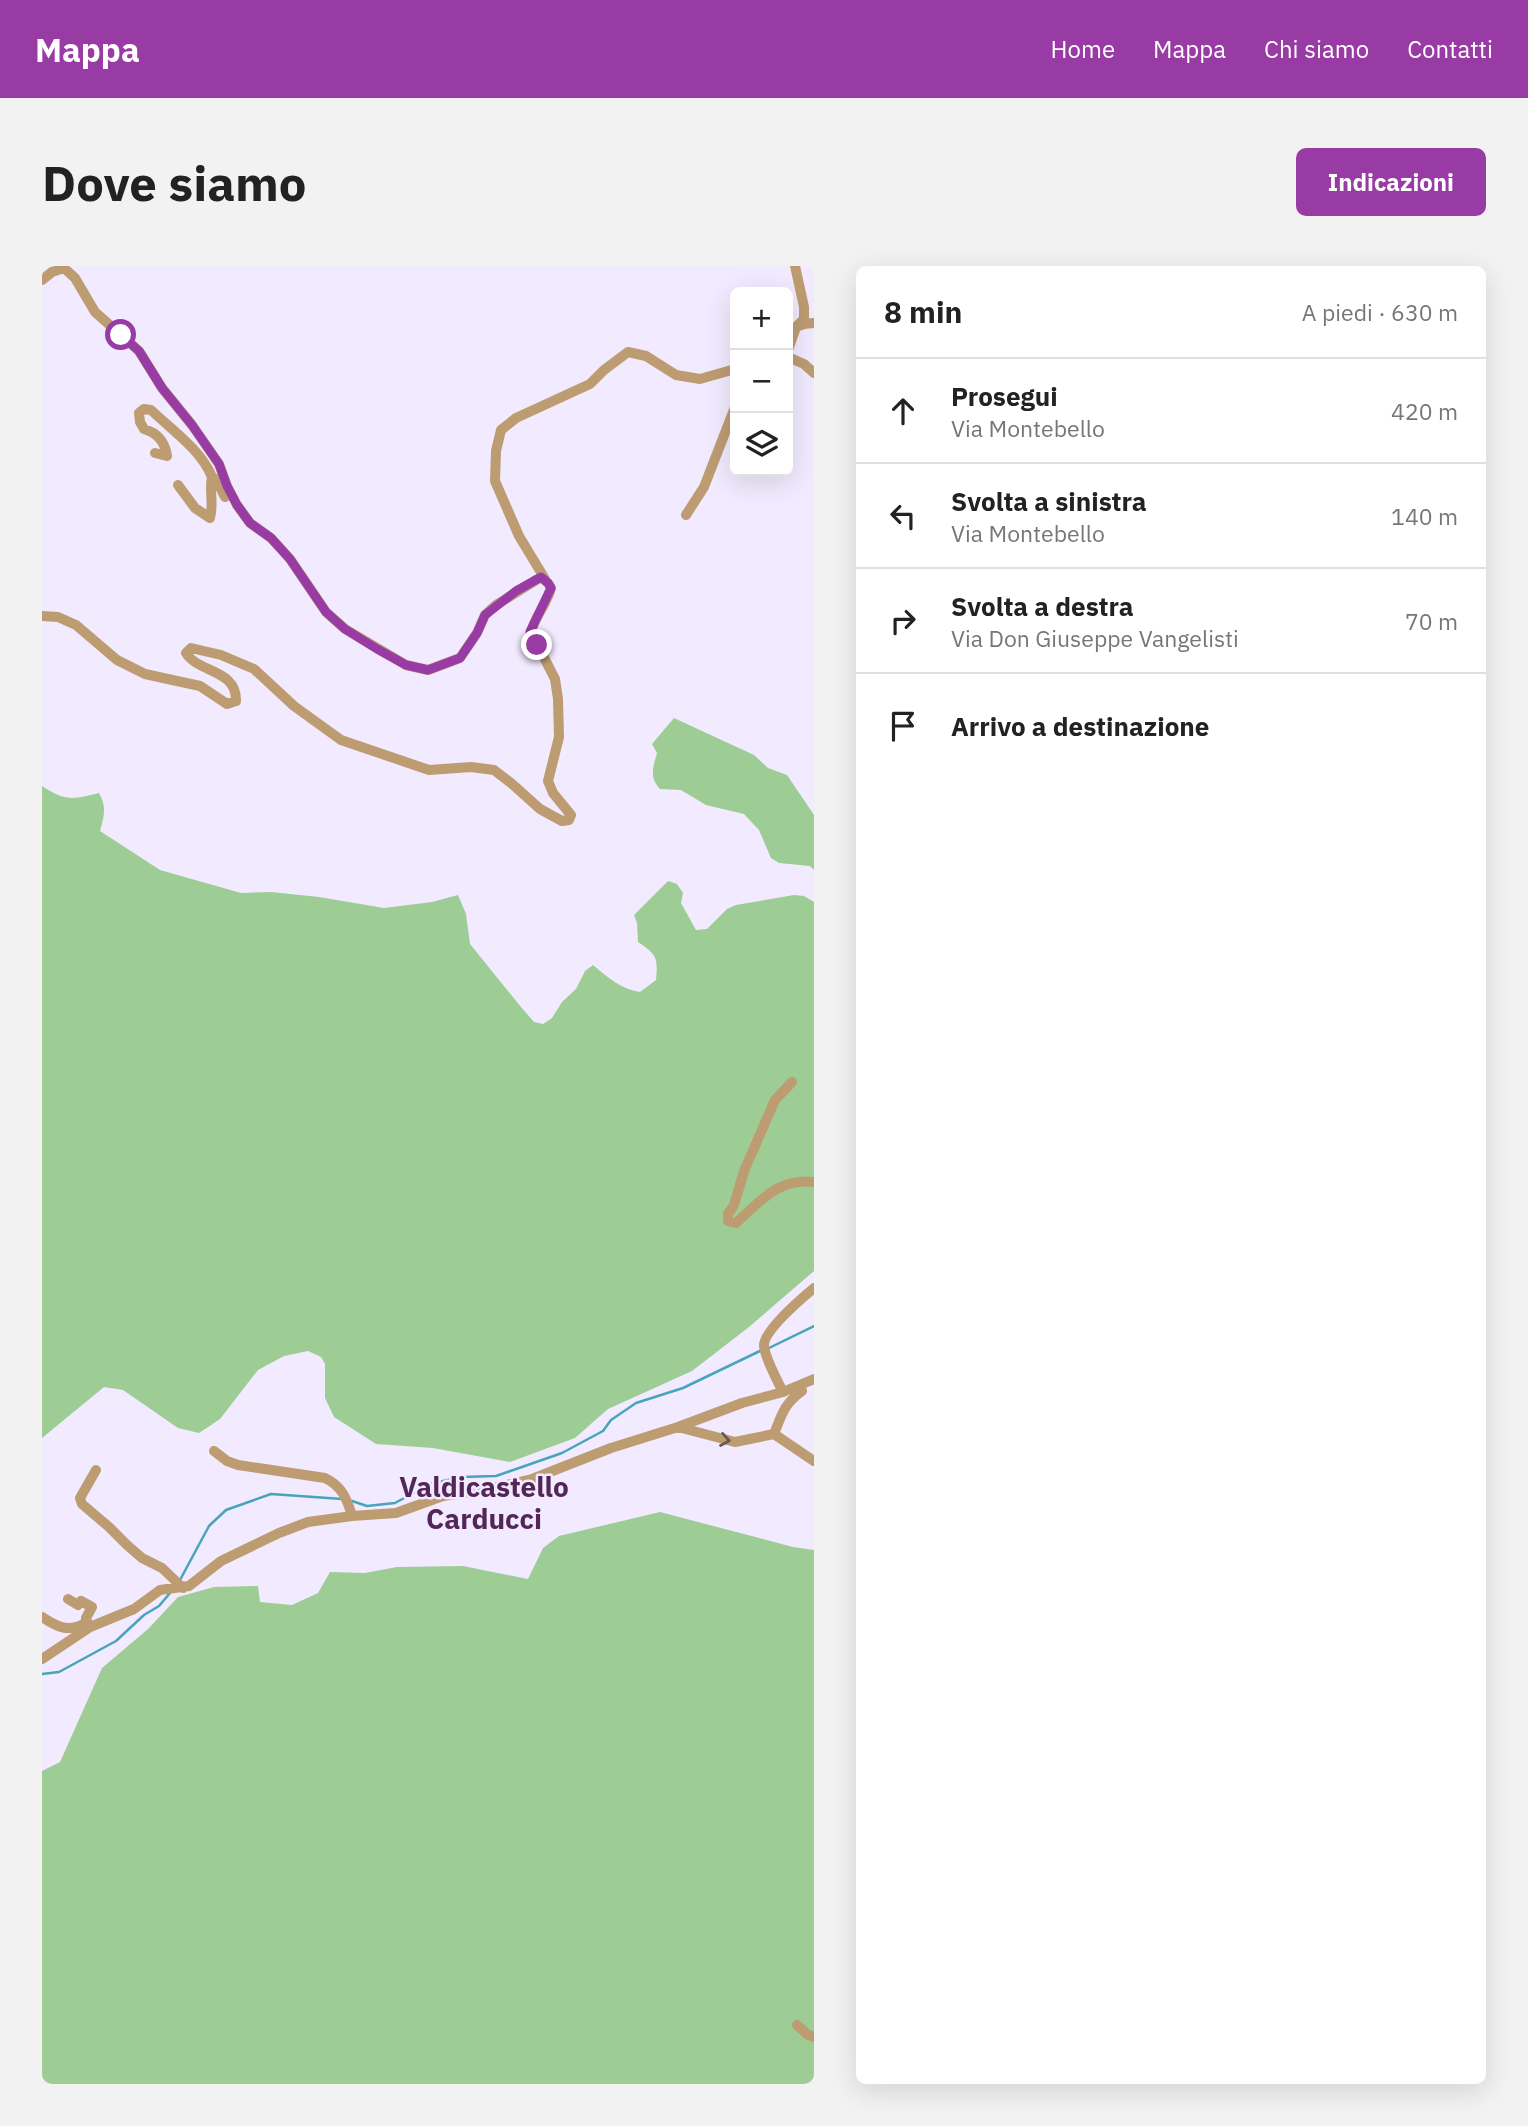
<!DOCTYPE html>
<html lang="it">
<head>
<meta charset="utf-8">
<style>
  :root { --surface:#fff; --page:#f2f2f2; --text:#222; --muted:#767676; --line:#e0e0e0; --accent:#993ba5 }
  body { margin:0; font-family:"IBM Plex Sans",sans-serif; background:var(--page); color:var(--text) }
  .controls { position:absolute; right:21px; top:21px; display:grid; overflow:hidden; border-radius:10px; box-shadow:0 7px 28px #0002 }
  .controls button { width:63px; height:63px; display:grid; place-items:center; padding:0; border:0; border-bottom:2px solid var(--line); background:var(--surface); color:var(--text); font:35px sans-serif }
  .stop { position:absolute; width:21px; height:21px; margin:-16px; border:5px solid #993ba5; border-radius:50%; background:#fff }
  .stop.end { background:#993ba5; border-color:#fff; box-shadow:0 2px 7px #0008 }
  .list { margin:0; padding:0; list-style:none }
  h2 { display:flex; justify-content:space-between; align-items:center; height:91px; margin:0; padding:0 28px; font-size:30px }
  h2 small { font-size:23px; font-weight:400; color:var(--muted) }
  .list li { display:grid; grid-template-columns:46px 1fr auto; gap:21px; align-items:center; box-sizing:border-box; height:105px; padding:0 28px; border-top:2px solid var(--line) }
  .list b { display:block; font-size:26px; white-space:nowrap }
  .list p { margin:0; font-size:23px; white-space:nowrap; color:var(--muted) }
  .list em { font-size:23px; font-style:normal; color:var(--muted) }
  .icon { flex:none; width:38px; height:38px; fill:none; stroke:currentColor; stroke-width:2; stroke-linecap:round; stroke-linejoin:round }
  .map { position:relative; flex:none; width:772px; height:1818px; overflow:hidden; border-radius:10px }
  header { display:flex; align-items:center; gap:42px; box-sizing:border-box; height:98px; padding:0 35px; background:var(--accent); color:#fff }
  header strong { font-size:33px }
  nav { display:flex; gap:38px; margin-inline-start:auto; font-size:24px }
  .intro { display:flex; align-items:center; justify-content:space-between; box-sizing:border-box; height:168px; padding:0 42px }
  h1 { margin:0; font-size:49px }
  .button { padding:18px 32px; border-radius:10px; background:var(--accent); color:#fff; font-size:24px; font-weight:700 }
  main { display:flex; gap:42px; padding:0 42px }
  aside { flex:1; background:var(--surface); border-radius:10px; box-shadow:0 7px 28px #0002 }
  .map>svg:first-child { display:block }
</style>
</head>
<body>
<header>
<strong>Mappa</strong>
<nav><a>Home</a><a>Mappa</a><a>Chi siamo</a><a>Contatti</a></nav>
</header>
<div class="intro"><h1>Dove siamo</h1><a class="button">Indicazioni</a></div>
<main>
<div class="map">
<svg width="772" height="1818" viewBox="0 0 772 1818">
  <rect width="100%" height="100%" fill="#f2eafe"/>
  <!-- forest -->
  <path fill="#9dcd95" d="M632 452 712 489 726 502 745 509 772 549V604L768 600 737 597 729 592 717 564 702 548 664 539 639 524 618 523C607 511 611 502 615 487L610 478Z
    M0 520C23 535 30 534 57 527 65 541 62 550 58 565L118 604 199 627 229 626 277 631 342 642 390 636 416 629 424 648 428 678 479 741 492 756 501 758 510 752 520 736 534 723 543 705 551 699C567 712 577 722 598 726L614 714C616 691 615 689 596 676L595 657 592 649 626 615 635 618 641 627 639 637 654 664 665 663 685 643 694 639 752 629 762 630 772 636V1005L707 1061 650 1105 566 1143 533 1172 468 1196 391 1182 334 1178 292 1151 283 1132V1098L279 1091 266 1085 242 1090 216 1104 178 1153 157 1167 136 1162 81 1124 62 1121 0 1172Z
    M618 1246 751 1281 772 1284V1818H0V1505L18 1496 60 1402 106 1363 136 1331 172 1321 216 1320 218 1336 250 1339 276 1327 288 1306 323 1307 355 1301 421 1300 486 1313 501 1282 517 1270Z"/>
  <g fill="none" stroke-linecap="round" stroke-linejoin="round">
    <!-- stream -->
    <path stroke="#48a4bb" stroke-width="2.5" d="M727 1082 772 1060
      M310 1235 325 1240 353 1237 388 1218 419 1211 454 1210 520 1187 561 1165 569 1154 594 1137 641 1122 720 1084
      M138 1314 167 1260 184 1244 229 1228 300 1233
      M0 1408 17 1406 74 1375 102 1349 117 1340 128 1327"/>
    <!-- minor -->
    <path stroke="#bd9c72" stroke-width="10" d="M753 0 762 41V53L754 61
      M0 14 10 6 22 2 33 12 53 46 97 85 120 122 150 159 177 198 185 220 195 239 208 257 229 272 248 293 284 346 303 363 364 399 386 404 418 392 435 367 443 349 454 339 499 311 506 317 509 322C505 338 493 350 489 366L513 413 516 433 517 471 506 515 511 527 529 549 527 554 520 555 498 543 469 517 452 504 429 501 387 504 299 474 252 440 212 403 179 389 149 382 144 387C156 407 195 403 194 435L185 438 158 420 103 408 75 394 34 359 16 351 0 350
      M746 84 754 61 762 58 772 57
      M746 91 762 98 772 107
      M113 187 125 190C123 176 116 167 102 163L98 156 97 147 102 143 109 144C130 164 159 184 170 211L174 213 183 231
      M136 219 153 242 168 252C172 238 167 225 170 211
      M644 249 662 221 693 141
      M503 313 477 270 453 215 454 185 459 164 474 152 548 118 562 104 586 86 604 90 634 109 658 113 693 103
      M750 816 733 834 702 905 692 939 686 948V955L694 957C719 935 735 912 772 916
      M741 1126C735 1114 723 1092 722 1080 721 1065 760 1032 772 1022
      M636 1161 693 1176 732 1168 772 1195
      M732 1168C740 1148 742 1138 760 1125L759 1119
      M172 1185 185 1195 196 1199 283 1212C300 1220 305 1233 310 1250
      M54 1204 38 1232 40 1238 67 1261 85 1279 100 1292 120 1302 141 1322
      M26 1333 36 1339 39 1335 50 1341 44 1352 45 1355 43 1357
      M0 1351C15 1361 27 1367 43 1357
      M0 1393 48 1361 92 1343 118 1324 147 1320 179 1295 237 1267 266 1256 310 1250 354 1247 401 1230 447 1223 490 1213 569 1182 636 1161 700 1137 741 1126 772 1113
      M755 1759 766 1769 772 1771"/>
  </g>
  <!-- one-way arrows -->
  <defs><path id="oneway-chevron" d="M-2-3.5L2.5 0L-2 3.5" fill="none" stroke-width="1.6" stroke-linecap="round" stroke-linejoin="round" transform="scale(1.75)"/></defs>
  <use stroke="#68594d" href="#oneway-chevron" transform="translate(683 1174) rotate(10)"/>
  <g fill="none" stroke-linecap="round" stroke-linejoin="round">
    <!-- route -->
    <path stroke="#993ba5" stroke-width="9" d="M79 69 97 85 120 122 150 159 177 198 185 220 195 239 208 257 229 272 248 293 284 346 303 363 335 383 364 399 386 404 418 392 435 367 443 349 474 325 499 311 506 317 509 322 488 366 495 379"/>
  </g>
  <g text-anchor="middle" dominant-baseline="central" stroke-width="5" stroke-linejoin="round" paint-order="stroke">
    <!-- quarter labels -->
    <g font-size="28" font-weight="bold" fill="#532659" stroke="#f2eafe">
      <text x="442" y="1220">Valdicastello<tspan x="442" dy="32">Carducci</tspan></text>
    </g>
  </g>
</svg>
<div class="controls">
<button>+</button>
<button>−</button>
<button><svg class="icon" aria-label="layers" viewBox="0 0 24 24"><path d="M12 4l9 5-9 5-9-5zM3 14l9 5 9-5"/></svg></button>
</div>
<div class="stop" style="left:79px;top:69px"></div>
<div class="stop end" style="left:495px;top:379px"></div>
</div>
<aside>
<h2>8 min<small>A piedi · 630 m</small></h2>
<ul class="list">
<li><svg class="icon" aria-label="ahead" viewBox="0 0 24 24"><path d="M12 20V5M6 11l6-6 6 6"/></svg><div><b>Prosegui</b><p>Via Montebello</p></div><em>420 m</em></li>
<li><svg class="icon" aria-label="left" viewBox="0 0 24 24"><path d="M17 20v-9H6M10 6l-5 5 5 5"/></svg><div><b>Svolta a sinistra</b><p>Via Montebello</p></div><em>140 m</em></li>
<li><svg class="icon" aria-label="right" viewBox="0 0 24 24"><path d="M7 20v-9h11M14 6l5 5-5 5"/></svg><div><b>Svolta a destra</b><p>Via Don Giuseppe Vangelisti</p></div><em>70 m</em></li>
<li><svg class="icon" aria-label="arrive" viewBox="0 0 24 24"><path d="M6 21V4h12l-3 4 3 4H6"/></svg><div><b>Arrivo a destinazione</b></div></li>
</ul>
</aside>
</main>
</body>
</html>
